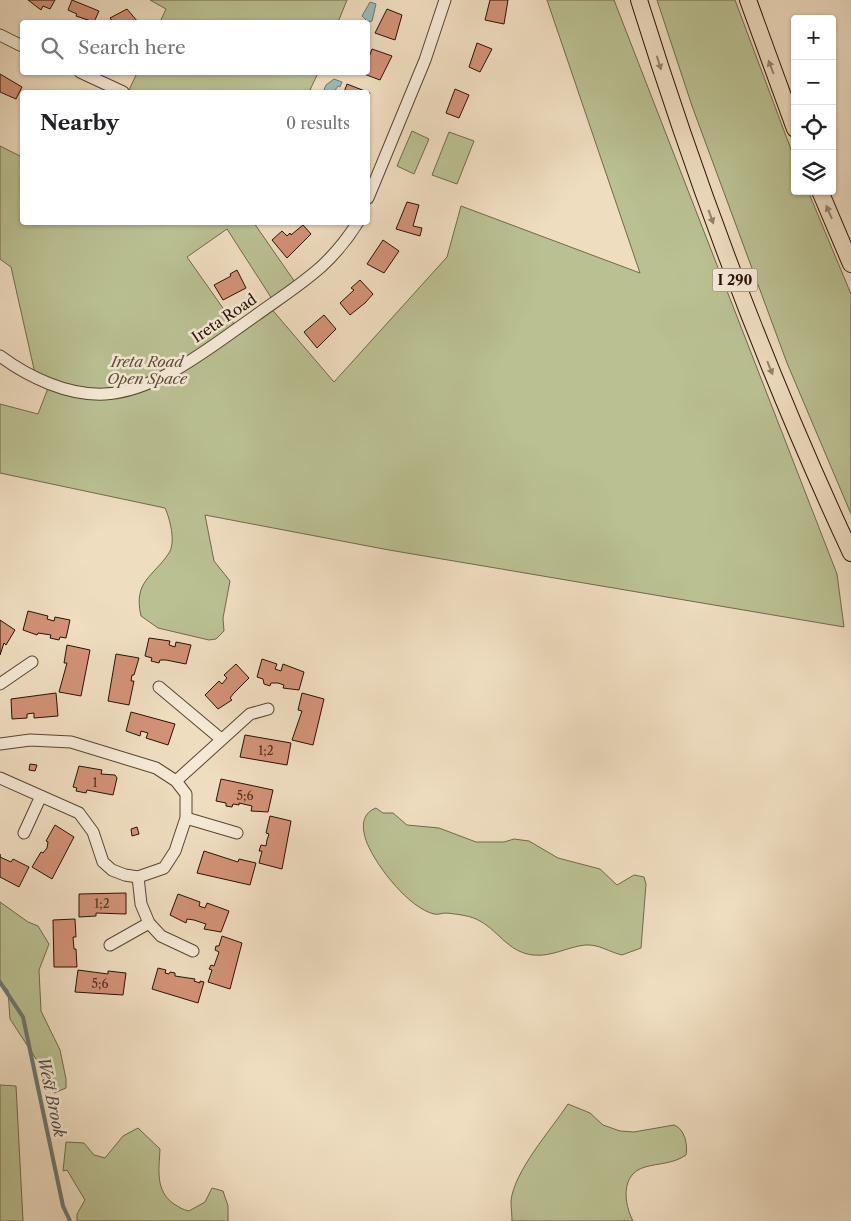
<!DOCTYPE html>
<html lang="en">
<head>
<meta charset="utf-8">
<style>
  :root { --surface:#fff; --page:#f6f6f6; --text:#202124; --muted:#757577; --line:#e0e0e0 }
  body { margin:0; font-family:"Libre Caslon Text",serif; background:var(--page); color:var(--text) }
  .controls { position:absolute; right:15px; top:15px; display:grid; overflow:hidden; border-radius:5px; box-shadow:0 1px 4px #0004 }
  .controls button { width:45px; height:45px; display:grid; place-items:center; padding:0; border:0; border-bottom:1px solid var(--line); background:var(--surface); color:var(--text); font:25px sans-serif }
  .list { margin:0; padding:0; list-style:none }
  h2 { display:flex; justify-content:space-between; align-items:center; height:65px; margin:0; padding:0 20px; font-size:21px }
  h2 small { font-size:16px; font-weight:400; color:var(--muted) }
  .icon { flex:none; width:28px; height:28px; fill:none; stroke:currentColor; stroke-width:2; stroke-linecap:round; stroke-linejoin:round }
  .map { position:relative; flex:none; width:851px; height:1221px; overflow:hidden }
  .search { position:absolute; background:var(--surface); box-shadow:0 1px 4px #0004; left:20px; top:20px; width:350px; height:55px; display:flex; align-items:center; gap:12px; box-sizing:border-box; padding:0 18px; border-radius:5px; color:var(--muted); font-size:19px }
  .panel { position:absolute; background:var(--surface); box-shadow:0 1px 4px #0004; left:20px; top:90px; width:350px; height:135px; border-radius:5px }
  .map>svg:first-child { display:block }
</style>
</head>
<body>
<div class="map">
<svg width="851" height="1221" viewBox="0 0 851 1221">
  <rect width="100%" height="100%" fill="#efddc0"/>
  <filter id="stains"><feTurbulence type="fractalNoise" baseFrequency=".004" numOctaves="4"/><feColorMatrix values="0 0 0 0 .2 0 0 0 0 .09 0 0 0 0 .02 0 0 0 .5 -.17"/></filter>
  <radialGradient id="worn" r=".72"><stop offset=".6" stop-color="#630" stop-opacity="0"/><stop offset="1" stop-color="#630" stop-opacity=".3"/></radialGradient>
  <!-- green -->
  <path fill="#bac092" stroke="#72684a" d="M150 0H347L338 22H160L166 9Z
    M547 0H614L837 574 844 627 389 550 205 515 214 561 230 581 223 618 224 631 216 639 209 640 158 628 141 616C133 581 153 577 169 553 176 542 170 519 165 508L0 473V404L38 414 50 383 36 378 11 267 0 259V146L22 157V222H157L162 225 163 222 254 223 297 285 274 302 227 229 187 257 237 328 269 306 334 382 447 257 461 206 640 273Z
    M657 0H735L795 160V191H808L851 294V514L787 363 692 106Z
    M137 73H318L309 92H128Z
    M412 131 429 139 414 174 397 166Z
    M449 132 474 141 457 184 432 175Z
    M376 808 383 813H393L407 825 439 828 476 842H504L514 839 529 841 558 858 600 869 617 885 634 875 644 877 646 884 641 948 622 955C609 952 599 944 585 945 567 947 552 957 533 955 507 952 498 929 476 919 467 915 455 914 446 913 442 913 438 915 434 914 409 908 377 867 367 843 362 830 360 814 376 808Z
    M0 902 28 922 38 926 49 944 39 970 41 1011 60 1050 66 1079V1088L54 1093 43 1082 40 1065 10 1019 8 990 0 983Z
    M0 1085 16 1086 23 1221H0Z
    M568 1104 590 1113 603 1125 620 1131 634 1132 674 1125C685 1129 688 1145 686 1155 673 1164 659 1163 645 1167 620 1174 624 1204 633 1221H512C512 1215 511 1208 511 1201 514 1171 551 1130 568 1104Z
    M138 1128 160 1149C159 1170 155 1191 174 1204 179 1207 183 1210 189 1211L205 1202 212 1188 223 1191 228 1206V1221H77V1214L85 1200 67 1170 63 1171 66 1142 84 1143 94 1155 105 1158 123 1136Z"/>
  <!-- water -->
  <path fill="#9bbbb8" stroke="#6d7770" d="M370 2 376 4 372 21 368 22 362 16Z
    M334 79 342 82 340 87 338 86 334 92H323L326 85Z"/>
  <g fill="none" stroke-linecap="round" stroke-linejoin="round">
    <!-- stream -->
    <path stroke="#6d7770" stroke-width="4" d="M0 982 23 1017 63 1206 70 1221"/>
  </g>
  <!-- building -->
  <path fill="#d29277" stroke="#291103" d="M28 0H55L50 9 43 6 41 10Z
    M72 0 99 11 94 22 76 16 77 14 68 10Z
    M490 0H508L504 24 485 20Z
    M127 9 138 22H113L110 18Z
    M387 9 402 15 395 40 375 33Z
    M477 43 492 49 480 72 469 67Z
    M372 49 392 56 380 80 364 74 368 72 369 61 368 60Z
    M0 74 22 87 16 99 0 92Z
    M347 84 370 93 368 99V92H344Z
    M455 89 469 95 459 118 446 113Z
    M407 202 419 205 413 226 422 228 420 236 396 229Z
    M303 225 311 234 287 258 272 240 282 231 287 236 290 233 291 235Z
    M383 240 399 251 384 273 367 264Z
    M237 270 246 288 223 300 214 285 231 276 230 274Z
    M360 280 373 294 365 303 350 315 340 303 354 290 351 288Z
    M324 315 336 329 317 348 304 332Z
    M28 611 48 616 47 619 54 621 55 617 70 620 66 638 60 637 59 640 50 638 51 635 38 633 37 635 23 630Z
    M0 620 15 630 6 645 4 643 0 655Z
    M149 638 170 641 169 645 175 647 176 642 191 645 186 664 166 660H160L159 663 151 661 152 658 145 656Z
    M67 645 90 650 81 696 59 692 67 663H64Z
    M116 654 139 658 134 675H132L131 681H134L129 705 108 701Z
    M262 659 277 664 275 669 281 671 283 664 304 672 299 690 283 688 284 685 278 683H271L270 686 264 684 263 679 257 677Z
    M236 664 249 678 234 693 230 698 232 700 218 709 205 695 219 681 222 684 227 678 224 675Z
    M56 693 58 716 34 718V713L27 714V718L12 719 11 699Z
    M302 693 324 699 313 745 292 740 302 711 298 710Z
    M131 712 175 724 168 745 146 738 148 733 141 731 140 736 126 731Z
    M245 735 291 743 287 765 240 757Z
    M30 764 37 765 35 771 29 770Z
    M79 766 102 770 101 774 115 775 117 778 113 795 87 790 86 793 76 791 77 788 73 787Z
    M221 779 273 790 268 812 251 811 252 806 239 803V805L233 804 232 807 226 806V803L216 801Z
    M270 816 291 821 282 869 259 863 262 851H259L261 845 266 846 267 840 269 834 266 833Z
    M55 825 74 837 52 879 32 867 41 852 43 853 47 848 48 842 46 841Z
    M137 827 139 834 132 836 131 829Z
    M204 851 238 862 239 859 256 863 250 885 197 873Z
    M0 854V857L11 862 13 859 29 867 19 887 0 877Z
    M126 893V914L96 913V916L79 917V894Z
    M178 894 200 902 199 906 205 908 207 903 229 911 221 932 204 929 206 924 194 920 187 919 186 923 170 915Z
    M75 919 76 937H73L74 949H76L77 967H54L53 920Z
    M222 936 242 943 230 989 208 982 212 970 209 969 211 965 214 966 219 952 215 950 216 946H219Z
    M158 968 166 970 165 973 169 974 170 972 175 973V976L195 979 194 981 200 983V981L204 982 198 1003 152 989Z
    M78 970 108 974V971L126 973 123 995 75 992Z"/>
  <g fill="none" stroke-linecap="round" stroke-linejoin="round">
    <!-- minor casing -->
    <g stroke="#5a4432" stroke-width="13">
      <path id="minor" d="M0 35 22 46
        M80 72 123 92
        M368 198 425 60 445 0
        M0 356C28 377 68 396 105 394 158 391 213 345 255 316 277 300 301 285 322 266 336 253 348 238 358 222
        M0 684 32 662
        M159 687 221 739
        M0 744 30 740 71 742 156 768 176 781 186 794V818L175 851 164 868 138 877 125 875 112 870 103 862 93 832 79 813 0 778
        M176 781 250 714 268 709
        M186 818 237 833
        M24 833 41 796
        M149 923 161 936 193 951
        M110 945 149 923 141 904 138 877"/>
    </g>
    <!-- highway casing -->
    <g stroke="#291103" stroke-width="18">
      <path id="highway" d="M639 0C698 189 767 373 851 553
        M748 0 795 129
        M820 191 851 264"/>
    </g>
    <!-- minor -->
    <use href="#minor" stroke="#f5e9d6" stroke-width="11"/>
    <!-- highway -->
    <use href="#highway" stroke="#efddc0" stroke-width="16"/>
  </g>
  <!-- one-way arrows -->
  <defs><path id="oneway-solid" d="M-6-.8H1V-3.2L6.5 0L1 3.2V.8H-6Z" transform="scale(1.25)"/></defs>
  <g fill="#96816b">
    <use href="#oneway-solid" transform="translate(659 63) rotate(73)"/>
    <use href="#oneway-solid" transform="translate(771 67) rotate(-111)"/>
    <use href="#oneway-solid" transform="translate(829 212) rotate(-113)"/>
    <use href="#oneway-solid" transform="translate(711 217) rotate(70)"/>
    <use href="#oneway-solid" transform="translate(770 368) rotate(68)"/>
  </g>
  <g text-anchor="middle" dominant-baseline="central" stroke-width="5" stroke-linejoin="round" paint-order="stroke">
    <!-- number labels -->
    <g font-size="12" fill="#533120">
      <text x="266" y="750">1;2</text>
      <text x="95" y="782">1</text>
      <text x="245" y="795">5;6</text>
      <text x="102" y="903">1;2</text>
      <text x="100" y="983">5;6</text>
    </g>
    <!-- shield labels -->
    <rect fill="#f5e9d6" stroke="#665242" stroke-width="1" x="712.5" y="268.5" width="45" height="23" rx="4"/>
    <g font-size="14" font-weight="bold" fill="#291103">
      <text x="735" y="280">I 290</text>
    </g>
    <!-- street labels -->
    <g font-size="15" fill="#291103" stroke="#f5e9d6">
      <text transform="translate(224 318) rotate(-34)">Ireta Road</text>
    </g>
    <!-- park labels -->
    <g font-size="15" font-style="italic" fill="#5c4e35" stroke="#f5e9d6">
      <text x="147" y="361">Ireta Road<tspan x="147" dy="17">Open Space</tspan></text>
    </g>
    <!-- water labels -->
    <g font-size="16" font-style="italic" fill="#514c42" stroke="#f5e9d6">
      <text transform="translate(52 1097) rotate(78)">West Brook</text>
    </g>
  </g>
  <rect width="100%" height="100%" filter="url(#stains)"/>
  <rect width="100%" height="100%" fill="url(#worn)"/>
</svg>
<div class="controls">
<button>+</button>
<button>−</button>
<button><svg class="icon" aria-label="locate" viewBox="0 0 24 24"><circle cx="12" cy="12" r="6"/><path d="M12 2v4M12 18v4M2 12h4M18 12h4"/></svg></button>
<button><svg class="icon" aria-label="layers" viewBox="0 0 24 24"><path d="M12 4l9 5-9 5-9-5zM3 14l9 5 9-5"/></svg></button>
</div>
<div class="search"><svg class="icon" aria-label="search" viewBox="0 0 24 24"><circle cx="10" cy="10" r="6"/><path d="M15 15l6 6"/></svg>Search here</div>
<section class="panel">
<h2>Nearby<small>0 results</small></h2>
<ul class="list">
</ul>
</section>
</div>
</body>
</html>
